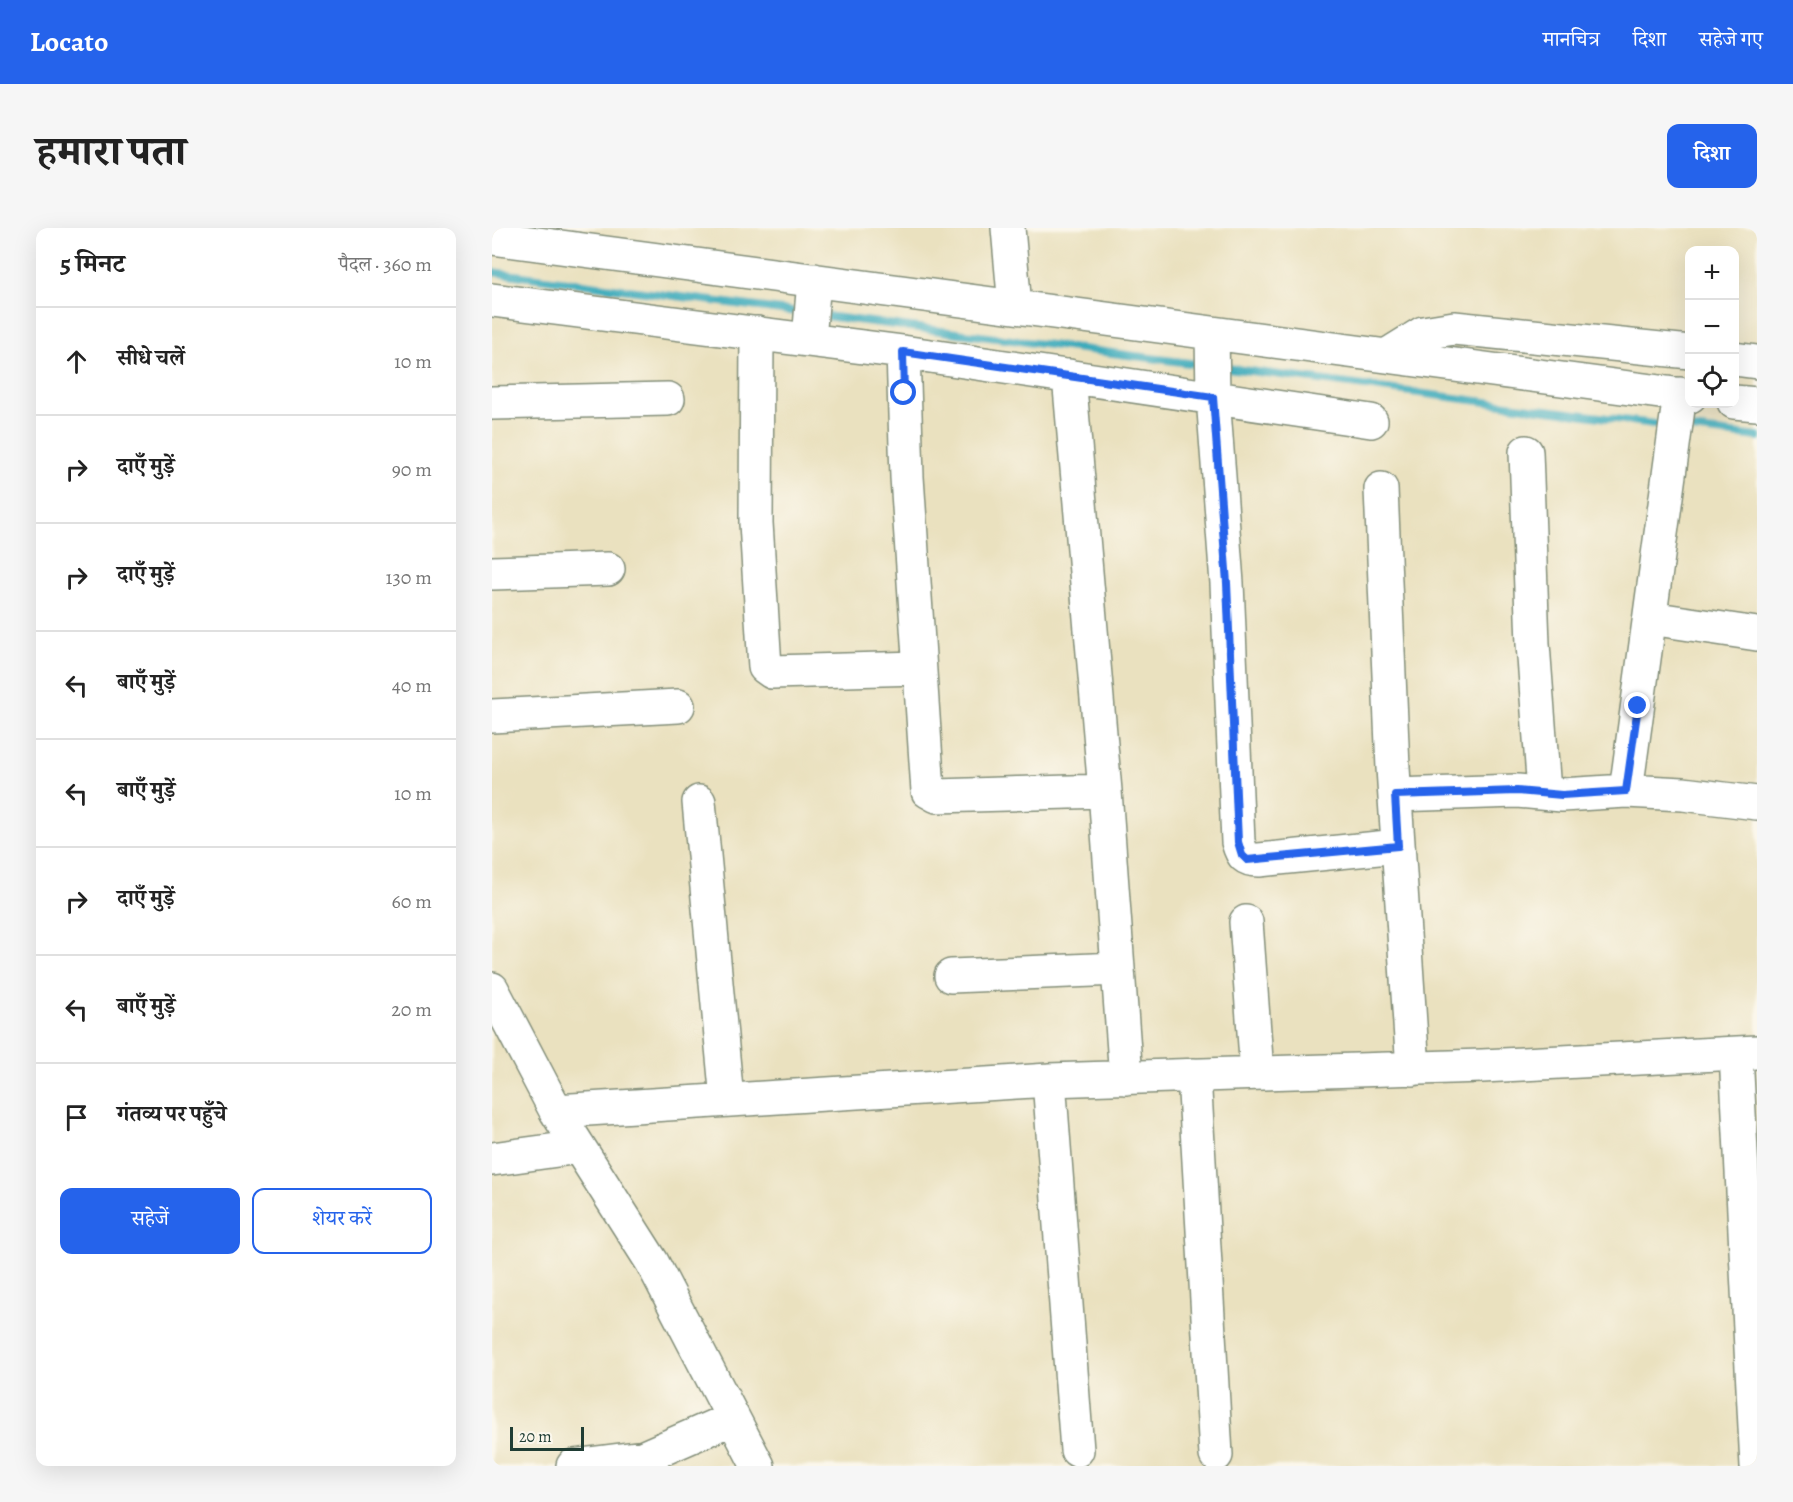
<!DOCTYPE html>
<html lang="hi">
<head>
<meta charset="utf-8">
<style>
  :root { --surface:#fff; --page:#f6f6f6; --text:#222; --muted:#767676; --line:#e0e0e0; --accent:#2563eb }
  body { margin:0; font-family:Alegreya,"Noto Serif Devanagari",serif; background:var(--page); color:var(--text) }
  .controls { position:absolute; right:18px; top:18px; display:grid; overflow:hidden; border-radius:12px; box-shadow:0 6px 24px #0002 }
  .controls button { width:54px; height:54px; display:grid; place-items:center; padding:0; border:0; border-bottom:2px solid var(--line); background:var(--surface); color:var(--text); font:30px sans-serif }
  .scale { position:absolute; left:18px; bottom:15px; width:74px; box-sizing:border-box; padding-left:6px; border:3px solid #1f3d34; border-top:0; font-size:16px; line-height:21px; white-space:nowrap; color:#1f3d34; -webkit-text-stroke:4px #fbf7ec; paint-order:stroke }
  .stop { position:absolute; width:18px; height:18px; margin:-14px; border:4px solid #2563eb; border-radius:50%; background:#fff }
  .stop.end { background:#2563eb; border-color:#fff; box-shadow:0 2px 6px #0008 }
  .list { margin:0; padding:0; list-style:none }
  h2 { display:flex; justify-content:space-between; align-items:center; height:78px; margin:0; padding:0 24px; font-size:26px }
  h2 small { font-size:20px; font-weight:400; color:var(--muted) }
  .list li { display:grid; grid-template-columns:39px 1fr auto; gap:18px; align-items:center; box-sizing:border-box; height:108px; padding:0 24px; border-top:2px solid var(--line) }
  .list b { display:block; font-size:22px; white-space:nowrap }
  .list em { font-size:20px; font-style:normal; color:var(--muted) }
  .actions { display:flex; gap:12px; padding:18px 24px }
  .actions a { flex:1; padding:14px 0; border:2px solid var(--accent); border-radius:12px; text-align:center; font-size:21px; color:var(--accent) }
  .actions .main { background:var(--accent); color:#fff }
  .icon { flex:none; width:33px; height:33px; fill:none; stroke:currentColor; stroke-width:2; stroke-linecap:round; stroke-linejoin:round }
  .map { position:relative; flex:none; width:1265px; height:1238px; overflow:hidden; border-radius:12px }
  header { display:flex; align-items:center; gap:36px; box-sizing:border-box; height:84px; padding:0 30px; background:var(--accent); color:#fff }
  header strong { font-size:28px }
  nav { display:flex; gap:33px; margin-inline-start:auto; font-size:21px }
  .intro { display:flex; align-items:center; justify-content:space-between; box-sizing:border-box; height:144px; padding:0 36px }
  h1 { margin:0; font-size:42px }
  .button { padding:15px 27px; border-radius:12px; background:var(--accent); color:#fff; font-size:21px; font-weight:700 }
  main { display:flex; gap:36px; padding:0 36px }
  aside { flex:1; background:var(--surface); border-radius:12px; box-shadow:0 6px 24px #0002 }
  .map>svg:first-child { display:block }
</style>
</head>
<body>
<header>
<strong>Locato</strong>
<nav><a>मानचित्र</a><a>दिशा</a><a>सहेजे गए</a></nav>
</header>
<div class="intro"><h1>हमारा पता</h1><a class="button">दिशा</a></div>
<main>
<aside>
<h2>5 मिनट<small>पैदल · 360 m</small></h2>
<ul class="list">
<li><svg class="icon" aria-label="ahead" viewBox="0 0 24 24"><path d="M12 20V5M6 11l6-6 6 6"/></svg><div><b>सीधे चलें</b></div><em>10 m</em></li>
<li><svg class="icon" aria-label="right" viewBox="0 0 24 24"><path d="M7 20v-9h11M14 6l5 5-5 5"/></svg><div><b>दाएँ मुड़ें</b></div><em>90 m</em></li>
<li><svg class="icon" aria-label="right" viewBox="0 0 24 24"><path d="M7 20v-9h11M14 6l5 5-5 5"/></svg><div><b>दाएँ मुड़ें</b></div><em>130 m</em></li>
<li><svg class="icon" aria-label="left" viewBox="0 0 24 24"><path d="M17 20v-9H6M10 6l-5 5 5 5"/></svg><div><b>बाएँ मुड़ें</b></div><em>40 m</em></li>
<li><svg class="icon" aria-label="left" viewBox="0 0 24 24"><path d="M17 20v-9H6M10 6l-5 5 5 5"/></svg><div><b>बाएँ मुड़ें</b></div><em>10 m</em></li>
<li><svg class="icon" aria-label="right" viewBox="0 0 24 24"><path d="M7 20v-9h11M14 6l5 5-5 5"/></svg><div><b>दाएँ मुड़ें</b></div><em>60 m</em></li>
<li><svg class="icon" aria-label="left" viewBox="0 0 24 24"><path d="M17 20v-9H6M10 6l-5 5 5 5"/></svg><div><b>बाएँ मुड़ें</b></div><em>20 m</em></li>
<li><svg class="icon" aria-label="arrive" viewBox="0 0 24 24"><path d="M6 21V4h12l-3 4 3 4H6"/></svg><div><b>गंतव्य पर पहुँचे</b></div></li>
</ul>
<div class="actions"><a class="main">सहेजें</a><a>शेयर करें</a></div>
</aside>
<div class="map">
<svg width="1265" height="1238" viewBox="0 0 1265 1238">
  <rect width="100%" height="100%" fill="#fbf7ec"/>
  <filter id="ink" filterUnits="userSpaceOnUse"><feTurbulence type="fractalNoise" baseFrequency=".0167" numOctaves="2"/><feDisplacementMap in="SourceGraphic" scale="12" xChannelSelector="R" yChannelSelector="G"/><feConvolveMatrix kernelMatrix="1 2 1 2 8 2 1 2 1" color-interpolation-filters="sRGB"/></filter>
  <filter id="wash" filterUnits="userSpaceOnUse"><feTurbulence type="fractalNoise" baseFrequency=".008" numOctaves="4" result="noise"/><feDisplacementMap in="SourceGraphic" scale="24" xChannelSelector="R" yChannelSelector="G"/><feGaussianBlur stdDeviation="1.35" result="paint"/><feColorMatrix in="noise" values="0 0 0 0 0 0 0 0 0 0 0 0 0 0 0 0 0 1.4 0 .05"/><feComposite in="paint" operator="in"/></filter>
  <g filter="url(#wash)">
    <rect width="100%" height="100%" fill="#eae1bf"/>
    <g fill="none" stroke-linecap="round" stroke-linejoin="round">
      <!-- stream -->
      <path stroke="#3cabbb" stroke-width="8" d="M0 44 312 85
        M326 87 713 137
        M728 139 1177 198
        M1192 200 1265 209"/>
    </g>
  </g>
  <g filter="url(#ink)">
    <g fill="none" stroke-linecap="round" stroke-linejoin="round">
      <!-- minor casing -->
      <g stroke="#848f7a" stroke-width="36">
        <path id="minor" d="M516 0 523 79
          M0 10 1198 168
          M0 72 411 124 879 193
          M265 105 264 295 273 439 280 444 427 440
          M720 105 721 169 735 355 746 614C750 628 753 632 767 632L906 618
          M317 112 322 52
          M411 124 415 249 436 563 445 568 613 563
          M894 128 931 105 962 100 1198 124
          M1242 131 1265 134
          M577 148 613 563 634 850
          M1242 174 1265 176
          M0 175 176 171
          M1034 224 1041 416 1052 564
          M889 261 901 540 921 841
          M0 345 116 341
          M1158 390 1265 406
          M0 488 186 478
          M1134 563 1188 166
          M903 567 1025 563 1070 567 1134 563 1191 566 1265 575
          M207 574 235 872
          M754 694 765 845
          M459 748 626 741
          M0 761 64 883 160 1034 266 1238
          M1244 826 1265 1238
          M702 847 724 1227
          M557 852 585 1222
          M64 883 557 852 990 838 1265 824
          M0 931 87 919
          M81 1238 152 1229 241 1190"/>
      </g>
      <!-- minor -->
      <use href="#minor" stroke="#fff" stroke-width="33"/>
    </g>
  </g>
  <g fill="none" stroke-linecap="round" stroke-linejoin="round" filter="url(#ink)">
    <!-- route -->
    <path stroke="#2563eb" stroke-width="8" d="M412 165 411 124 721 169 735 355 746 614 750 627 755 632 906 618 903 567 1025 563 1070 567 1134 563 1146 478"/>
  </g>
</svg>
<div class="controls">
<button>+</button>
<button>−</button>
<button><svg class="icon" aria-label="locate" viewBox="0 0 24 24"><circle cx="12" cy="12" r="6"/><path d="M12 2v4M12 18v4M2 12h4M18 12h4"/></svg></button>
</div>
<div class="scale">20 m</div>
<div class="stop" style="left:412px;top:165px"></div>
<div class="stop end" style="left:1146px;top:478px"></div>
</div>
</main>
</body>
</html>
